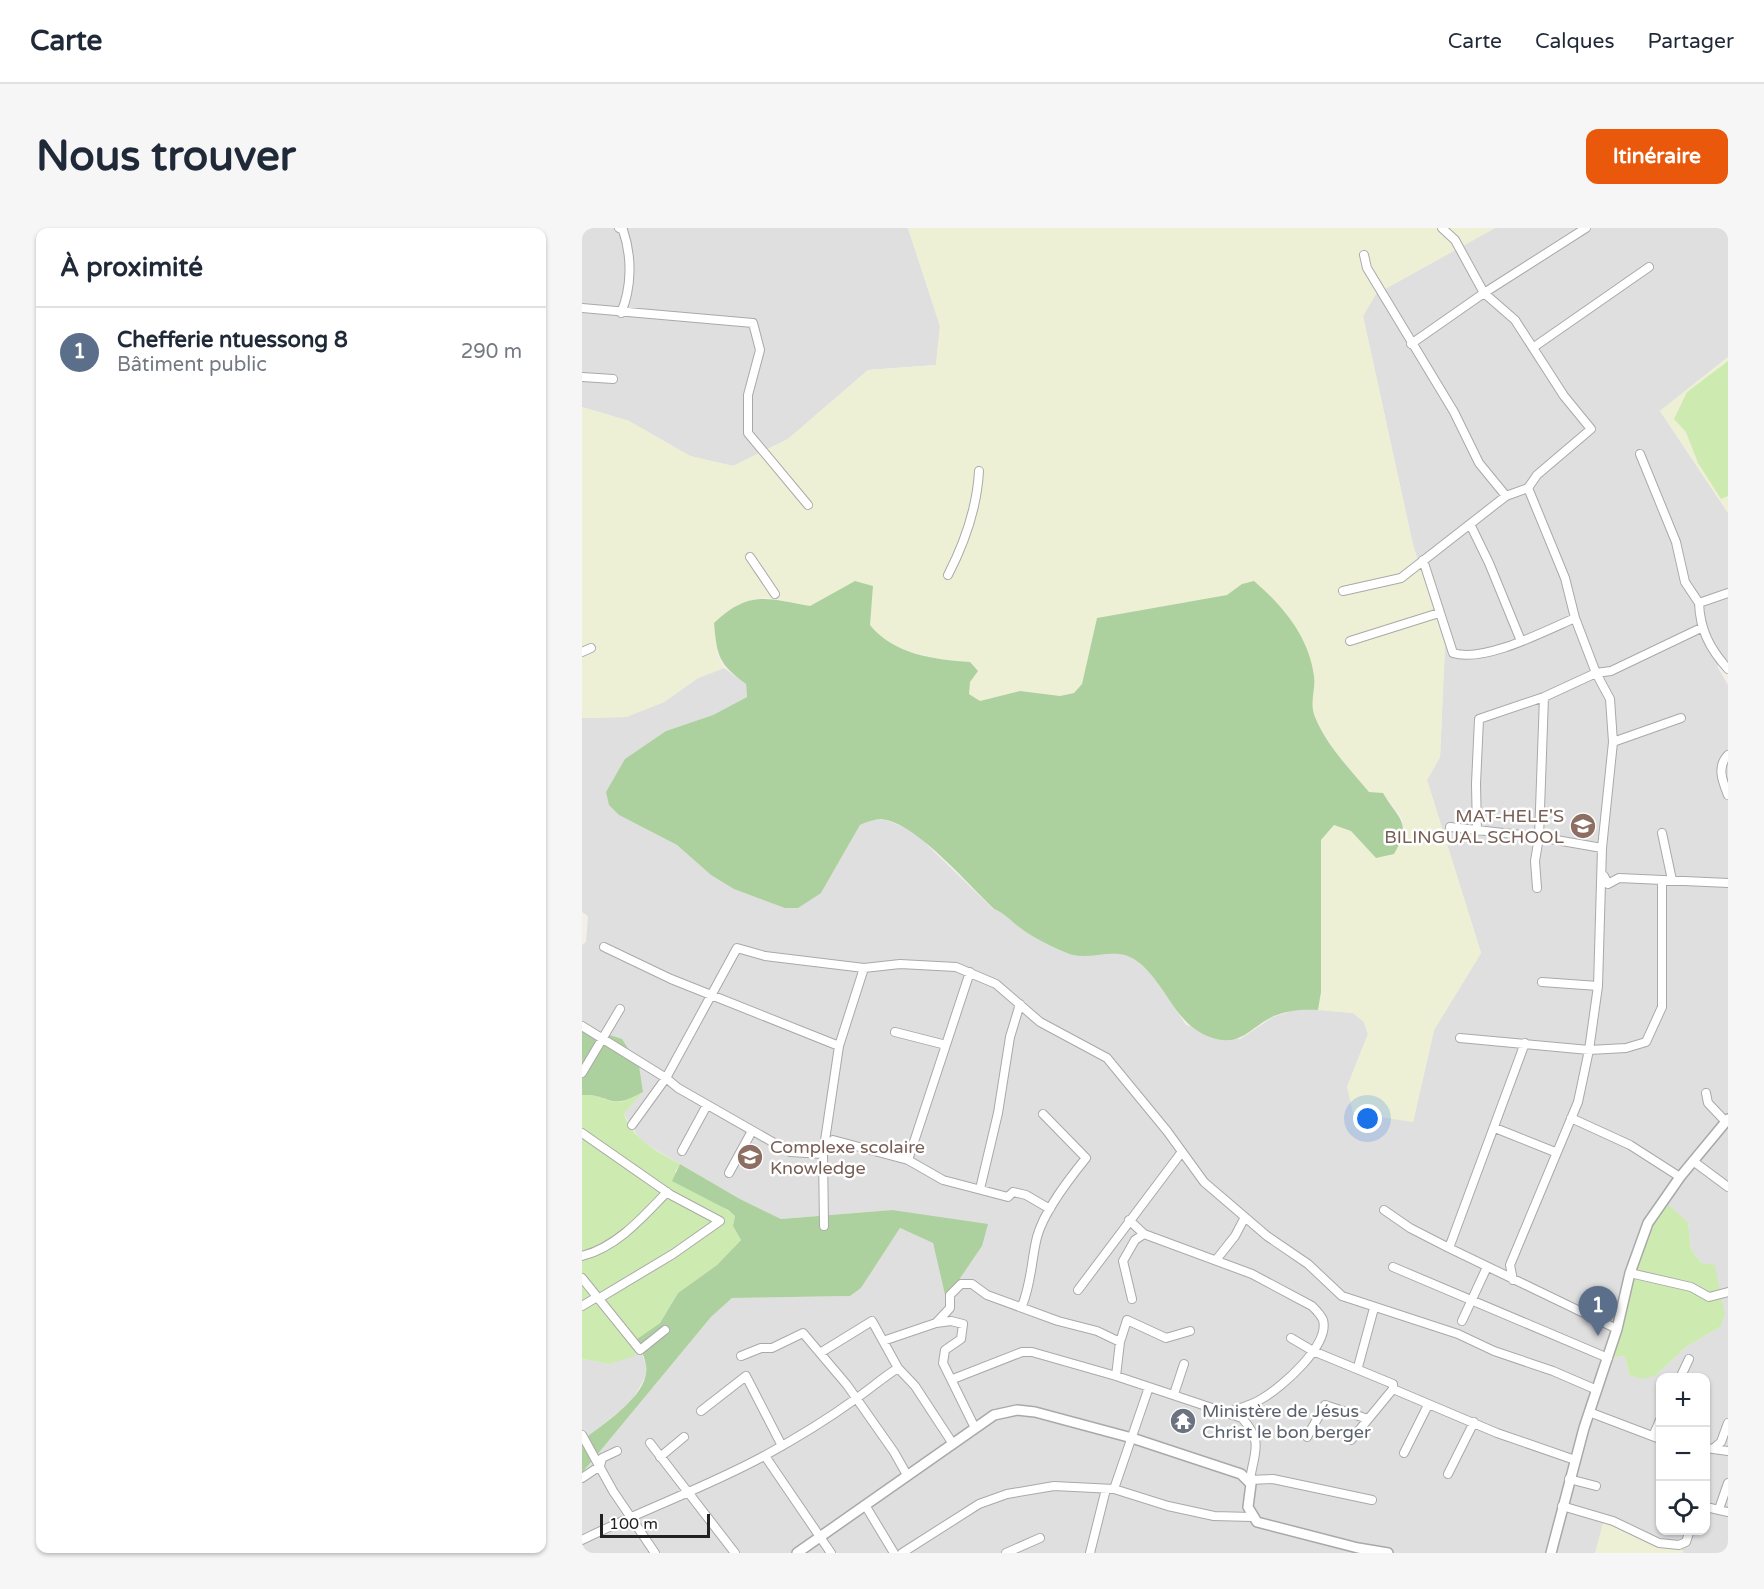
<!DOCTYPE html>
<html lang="fr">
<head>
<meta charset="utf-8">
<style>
  :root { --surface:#fff; --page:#f6f6f7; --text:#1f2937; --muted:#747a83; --line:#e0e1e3; --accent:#ea580c }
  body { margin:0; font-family:"Varela Round",sans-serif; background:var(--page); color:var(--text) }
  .controls { position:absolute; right:18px; bottom:18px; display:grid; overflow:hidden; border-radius:12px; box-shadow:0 2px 4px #0004 }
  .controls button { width:54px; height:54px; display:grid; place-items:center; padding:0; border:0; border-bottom:2px solid var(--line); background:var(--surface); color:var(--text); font:30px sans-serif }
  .scale { position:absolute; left:18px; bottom:15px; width:110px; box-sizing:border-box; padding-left:6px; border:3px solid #222; border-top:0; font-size:16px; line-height:21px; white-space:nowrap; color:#222; -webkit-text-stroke:4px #fff; paint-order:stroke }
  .you { position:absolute; left:786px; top:891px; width:21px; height:21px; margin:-15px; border:4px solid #fff; border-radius:50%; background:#1a73e8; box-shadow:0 0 0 9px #1a73e833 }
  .badge { display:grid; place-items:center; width:39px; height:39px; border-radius:50%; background:var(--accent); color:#fff; font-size:20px; font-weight:700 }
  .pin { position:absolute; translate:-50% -50px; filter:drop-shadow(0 2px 3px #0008) }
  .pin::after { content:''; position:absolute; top:32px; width:21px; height:18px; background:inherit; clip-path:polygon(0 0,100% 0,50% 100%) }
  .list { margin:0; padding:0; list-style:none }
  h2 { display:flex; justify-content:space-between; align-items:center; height:78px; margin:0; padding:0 24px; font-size:26px }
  h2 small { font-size:20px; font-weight:400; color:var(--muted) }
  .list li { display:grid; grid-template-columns:39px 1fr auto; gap:18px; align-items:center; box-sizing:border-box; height:90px; padding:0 24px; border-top:2px solid var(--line) }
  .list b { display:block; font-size:22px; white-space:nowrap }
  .list p { margin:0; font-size:20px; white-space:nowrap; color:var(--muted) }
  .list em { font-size:20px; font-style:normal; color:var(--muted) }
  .icon { flex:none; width:33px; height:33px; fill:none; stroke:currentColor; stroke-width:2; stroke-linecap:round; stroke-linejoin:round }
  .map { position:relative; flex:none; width:1146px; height:1325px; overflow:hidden; border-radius:12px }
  header { display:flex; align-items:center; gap:36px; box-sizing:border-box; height:84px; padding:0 30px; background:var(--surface); border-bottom:2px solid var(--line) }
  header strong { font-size:28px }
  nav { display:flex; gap:33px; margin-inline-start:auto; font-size:21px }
  .intro { display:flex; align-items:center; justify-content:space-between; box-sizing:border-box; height:144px; padding:0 36px }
  h1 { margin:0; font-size:42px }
  .button { padding:15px 27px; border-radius:12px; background:var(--accent); color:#fff; font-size:21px; font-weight:700 }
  main { display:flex; gap:36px; padding:0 36px }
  aside { flex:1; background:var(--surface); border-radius:12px; box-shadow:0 2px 4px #0004 }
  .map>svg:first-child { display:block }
</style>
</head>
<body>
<header>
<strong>Carte</strong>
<nav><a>Carte</a><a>Calques</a><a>Partager</a></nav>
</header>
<div class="intro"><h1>Nous trouver</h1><a class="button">Itinéraire</a></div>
<main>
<aside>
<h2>À proximité<small></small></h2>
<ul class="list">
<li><span class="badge" style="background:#5c6f8a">1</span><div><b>Chefferie ntuessong 8</b><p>Bâtiment public</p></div><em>290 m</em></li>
</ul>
</aside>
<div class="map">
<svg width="1146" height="1325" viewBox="0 0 1146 1325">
  <rect width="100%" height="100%" fill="#f2efe9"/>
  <!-- residential -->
  <path fill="#e0dfdf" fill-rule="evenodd" d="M0 0H326L358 98 354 137 286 142 206 211 151 238 108 228 47 193 0 179Z
    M913 0H1146V129L1078 183 1146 285V432L1135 438 1146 457V1325H0V1245L129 1089 150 1070 268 1068 279 1060 318 1000 351 1015 364 1070 400 1018 310 982 199 991 158 971 59 913 42 886 61 864 0 798V717L4 714 6 688 0 684V490L44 489 82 474 116 450 142 440 164 456 165 469 131 487 84 503 37 587 95 617 129 647 239 665 278 597 290 592H304L331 603 411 681 422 685 438 700 488 726 541 725 554 732 574 751 604 797 658 811 691 789 718 780 771 785 782 794 786 806 765 859 831 894 852 802 899 725 845 552 858 529 863 418 831 317 781 88 794 66ZM1106 994 1109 1021 1119 1035 1138 1099 1104 1119 1073 1148 1047 1147 1043 1128 1027 1130ZM1078 1150H1124V1302H1078Z
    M55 1111 64 1138V1148L49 1174 0 1213V1131L27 1136Z"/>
  <!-- farmland -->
  <path fill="#eef0d5" d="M326 0H913L794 66 781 88 831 317 863 418 858 529 845 552 899 725 852 802 831 894 771 885 765 859 786 806 782 794 771 785 736 782 739 764V612L752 597 769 603 794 630 812 626 822 609 820 589 801 565 787 564 753 524 733 489 730 476 733 449 660 356 646 367 515 390 500 456 492 465 478 468 438 463 398 473 387 466 388 434 361 432 323 422 298 410 288 397 273 353 228 378 181 369 175 371 134 424 142 440 116 450 82 474 44 489 0 490V179L47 193 108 228 151 238 206 211 286 142 354 137 358 98Z
    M1146 129V133L1105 164V204L1116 235 1139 271 1146 268V285L1078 183Z
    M1022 1291 1077 1315 1097 1317 1102 1325H1013Z"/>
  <!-- grass -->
  <path fill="#cdebb0" d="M1146 133V268L1139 271 1116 235 1104 204 1092 191 1105 164Z
    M61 864 42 886C52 913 75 923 98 936L93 944 153 988 151 998 159 1012 135 1037 96 1065 78 1095 55 1111 53 1128 27 1136 0 1131V867C31 866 25 885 61 864Z
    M1081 972 1106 994 1109 1021 1119 1035 1133 1037 1143 1087 1138 1099 1104 1119 1073 1148 1060 1151 1047 1147 1043 1128 1026 1130 1066 995Z"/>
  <!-- forest -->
  <path fill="#add19e" d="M273 353 291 358 288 397C311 426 353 432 388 434L396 443 388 454 387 466 398 473 438 463 478 468 492 465 500 456 515 390 645 367 660 356 672 353C701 378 727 409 732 448 734 462 727 474 733 489 745 518 767 540 787 564L801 565C816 591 831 594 812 626L794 630 769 603 752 597 739 612V764L736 782C720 781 707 782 692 788 669 798 660 819 631 810 591 798 585 753 552 731 531 718 506 734 485 725 470 719 450 709 437 699 428 692 422 685 412 681 385 655 339 601 305 592 295 590 287 593 278 597L239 665 216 680H203L152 661 129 647 95 617 37 587 27 577 24 564 43 531 84 503 131 487 165 469 164 456C137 436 135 429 132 395 167 362 184 370 228 378Z
    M0 798 40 811 57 838 61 864C25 884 31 866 0 867Z
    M98 936 158 971 199 991 310 982 406 996 400 1018 364 1071 351 1015 318 1000 279 1060 268 1068 150 1070 129 1089 0 1245V1213C19 1197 69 1167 64 1138 63 1129 58 1120 55 1111L78 1095 96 1065 135 1037 159 1012 151 998 153 988 146 982 90 953Z"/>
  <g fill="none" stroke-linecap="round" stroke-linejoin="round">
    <!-- minor casing -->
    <g stroke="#a9a9a9" stroke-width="10">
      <path id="minor" d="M37 0 41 2C50 28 50 59 39 85
        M860 0 873 12 902 65 933 92 982 168 1009 201 955 247 946 260 983 350 993 390 1014 445 1028 471 1031 514 1020 620 1016 758 1007 822 996 874 928 1037 931 1052
        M782 27 785 40 872 184 897 235 924 268
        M0 80 171 95 178 122 166 167V205L226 277
        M829 116 902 65 1004 0
        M952 119 1067 39
        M0 149 31 151
        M1058 226 1094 314 1103 354 1117 375
        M888 296 907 335 939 413
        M168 329 193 366
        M841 332 871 425C902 435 963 403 993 390
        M366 347C383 314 395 280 397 243
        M761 363 819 350 924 268 946 260
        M1146 365 1117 375C1118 402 1128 421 1146 441
        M768 413 857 385
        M0 424 9 420
        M1031 514 1099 490
        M1146 527C1134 539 1141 554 1146 567
        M868 599 957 609 962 469
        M895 603 894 556 897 491 962 469 1014 445 1029 443 1119 400
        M1080 605 1090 652
        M1022 648 1026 656 1037 650 1146 655
        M955 660 953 633 957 609 1020 620
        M22 719 89 751 257 818
        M960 754 1016 758
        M0 798 84 850 96 860 208 924 241 926 251 912 326 932 361 952 426 969 431 964 444 967 468 981
        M313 804 364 817
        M878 810 1007 822 1044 820 1064 814 1080 779V652
        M0 845 38 781
        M1124 865 1126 875 1144 894
        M989 890 1048 917 1098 949
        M50 897 84 850 155 720 183 728 282 740 318 736 374 739 414 756 458 794 525 830 585 903 622 954 685 1008 726 1036 760 1068 876 1106 912 1123 971 1143 1015 1162
        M913 900 973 924
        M0 905 89 967 138 993 91 1026 16 1071
        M100 923 125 877
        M326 932 388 744
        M1111 933 1146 959
        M147 945 170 903
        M398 961 416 885 428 809 438 776
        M802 982 828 1000 867 1020 1035 1101
        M547 992 562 1006
        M242 998 241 926 257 818 282 740
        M867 1020 943 815
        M0 1028C35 1019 61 989 85 964
        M634 1032 653 1008 663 989
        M811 1039 1026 1130
        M1048 1045 1109 1059 1127 1069 1146 1064
        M0 1050 58 1122 83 1102
        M496 1062 599 925
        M550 1071 541 1033 553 1012 562 1006 670 1046 730 1078C734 1082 739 1087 741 1092 748 1117 700 1159 681 1170 671 1177 658 1180 646 1184
        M0 1078 15 1069
        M440 1078C450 1053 449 1033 455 1009 462 983 487 951 504 930L461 886
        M880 1093 905 1039
        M709 1110 731 1123 811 1156V1161L769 1212
        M301 1113 354 1095
        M538 1114 545 1092 584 1110 608 1103
        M238 1125 290 1093 316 1140 333 1158 371 1216
        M159 1128 179 1120H190L221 1105 265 1157 312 1224 325 1247
        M776 1139 792 1080
        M1098 1150 1107 1131
        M371 1151 440 1124H450L534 1148 660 1190C682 1215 672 1223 668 1252L691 1251 790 1272
        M811 1161 915 1205 993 1232
        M592 1166 602 1136
        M119 1183 164 1148 200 1218
        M1007 1184 1078 1211
        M393 1200 361 1135 363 1122 379 1111 381 1096 369 1093 354 1095 368 1080V1067L379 1056H390L405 1067 476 1093 515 1103 538 1114 534 1148
        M0 1207 31 1263 73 1325
        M1071 1208 1078 1192
        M725 1209 743 1177 786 1191
        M68 1215 153 1325
        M1124 1220 1146 1223
        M1132 1220 1139 1214 1146 1195
        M822 1225 846 1177
        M183 1228 249 1325
        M78 1229 102 1209
        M866 1246 892 1194
        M0 1250 18 1238 20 1230 35 1223
        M987 1251 1014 1258
        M532 1261 567 1159
        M283 1277 312 1325
        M980 1278 1031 1293 1077 1315 1097 1317 1104 1314 1108 1302
        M1124 1279 1146 1284
        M1137 1281 1146 1255
        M0 1312C60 1282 123 1260 182 1228 213 1211 243 1193 272 1172 287 1162 300 1150 316 1140
        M320 1325 397 1276 425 1266 472 1258 532 1261 586 1278 632 1288 670 1289
        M424 1325 458 1310
        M508 1325 524 1261"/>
    </g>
    <!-- tertiary casing -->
    <g stroke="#a9a9a9" stroke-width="12">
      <path id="tertiary" d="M215 1325 412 1187 435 1182 453 1184 550 1210 659 1246 669 1256 666 1279 675 1294 776 1320 806 1325
        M969 1325 1002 1200 1035 1101 1048 1045 1066 995 1098 949 1146 891"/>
    </g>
    <!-- minor -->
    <use href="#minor" stroke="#fff" stroke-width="8"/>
    <!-- tertiary -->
    <use href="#tertiary" stroke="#fff" stroke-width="9"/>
  </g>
  <!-- icons -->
  <defs>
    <g id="school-disc" transform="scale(1.35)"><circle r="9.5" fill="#8d6e63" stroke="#fff"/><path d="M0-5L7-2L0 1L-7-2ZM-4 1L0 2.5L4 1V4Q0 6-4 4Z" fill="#fff"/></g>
    <g id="temple-disc" transform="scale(1.35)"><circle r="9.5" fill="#6b7280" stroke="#fff"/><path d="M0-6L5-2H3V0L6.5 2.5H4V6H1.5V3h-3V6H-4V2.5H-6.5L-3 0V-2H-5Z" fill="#fff"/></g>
  </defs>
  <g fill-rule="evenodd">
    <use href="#school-disc" x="1001" y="598"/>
    <use href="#school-disc" x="168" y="929"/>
    <use href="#temple-disc" x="601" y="1193"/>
  </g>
  <g text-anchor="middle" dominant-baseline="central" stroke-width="5" stroke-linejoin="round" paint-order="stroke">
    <!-- education labels -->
    <g font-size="18" fill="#785e54" stroke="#fff" text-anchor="end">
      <text x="982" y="588">MAT-HELE'S<tspan x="982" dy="21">BILINGUAL SCHOOL</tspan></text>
      <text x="188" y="919" text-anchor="start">Complexe scolaire<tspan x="188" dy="21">Knowledge</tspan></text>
    </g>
    <!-- worship labels -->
    <g font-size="18" fill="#5b616d" stroke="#fff" text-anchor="start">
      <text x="620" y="1183">Ministère de Jésus<tspan x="620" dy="21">Christ le bon berger</tspan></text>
    </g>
  </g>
</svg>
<div class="controls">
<button>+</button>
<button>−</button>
<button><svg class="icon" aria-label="locate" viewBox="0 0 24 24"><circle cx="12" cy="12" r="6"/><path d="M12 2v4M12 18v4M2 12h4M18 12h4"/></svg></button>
</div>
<div class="scale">100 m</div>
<div class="you"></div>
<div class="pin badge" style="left:1016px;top:1108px;background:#5c6f8a">1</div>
</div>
</main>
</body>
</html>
